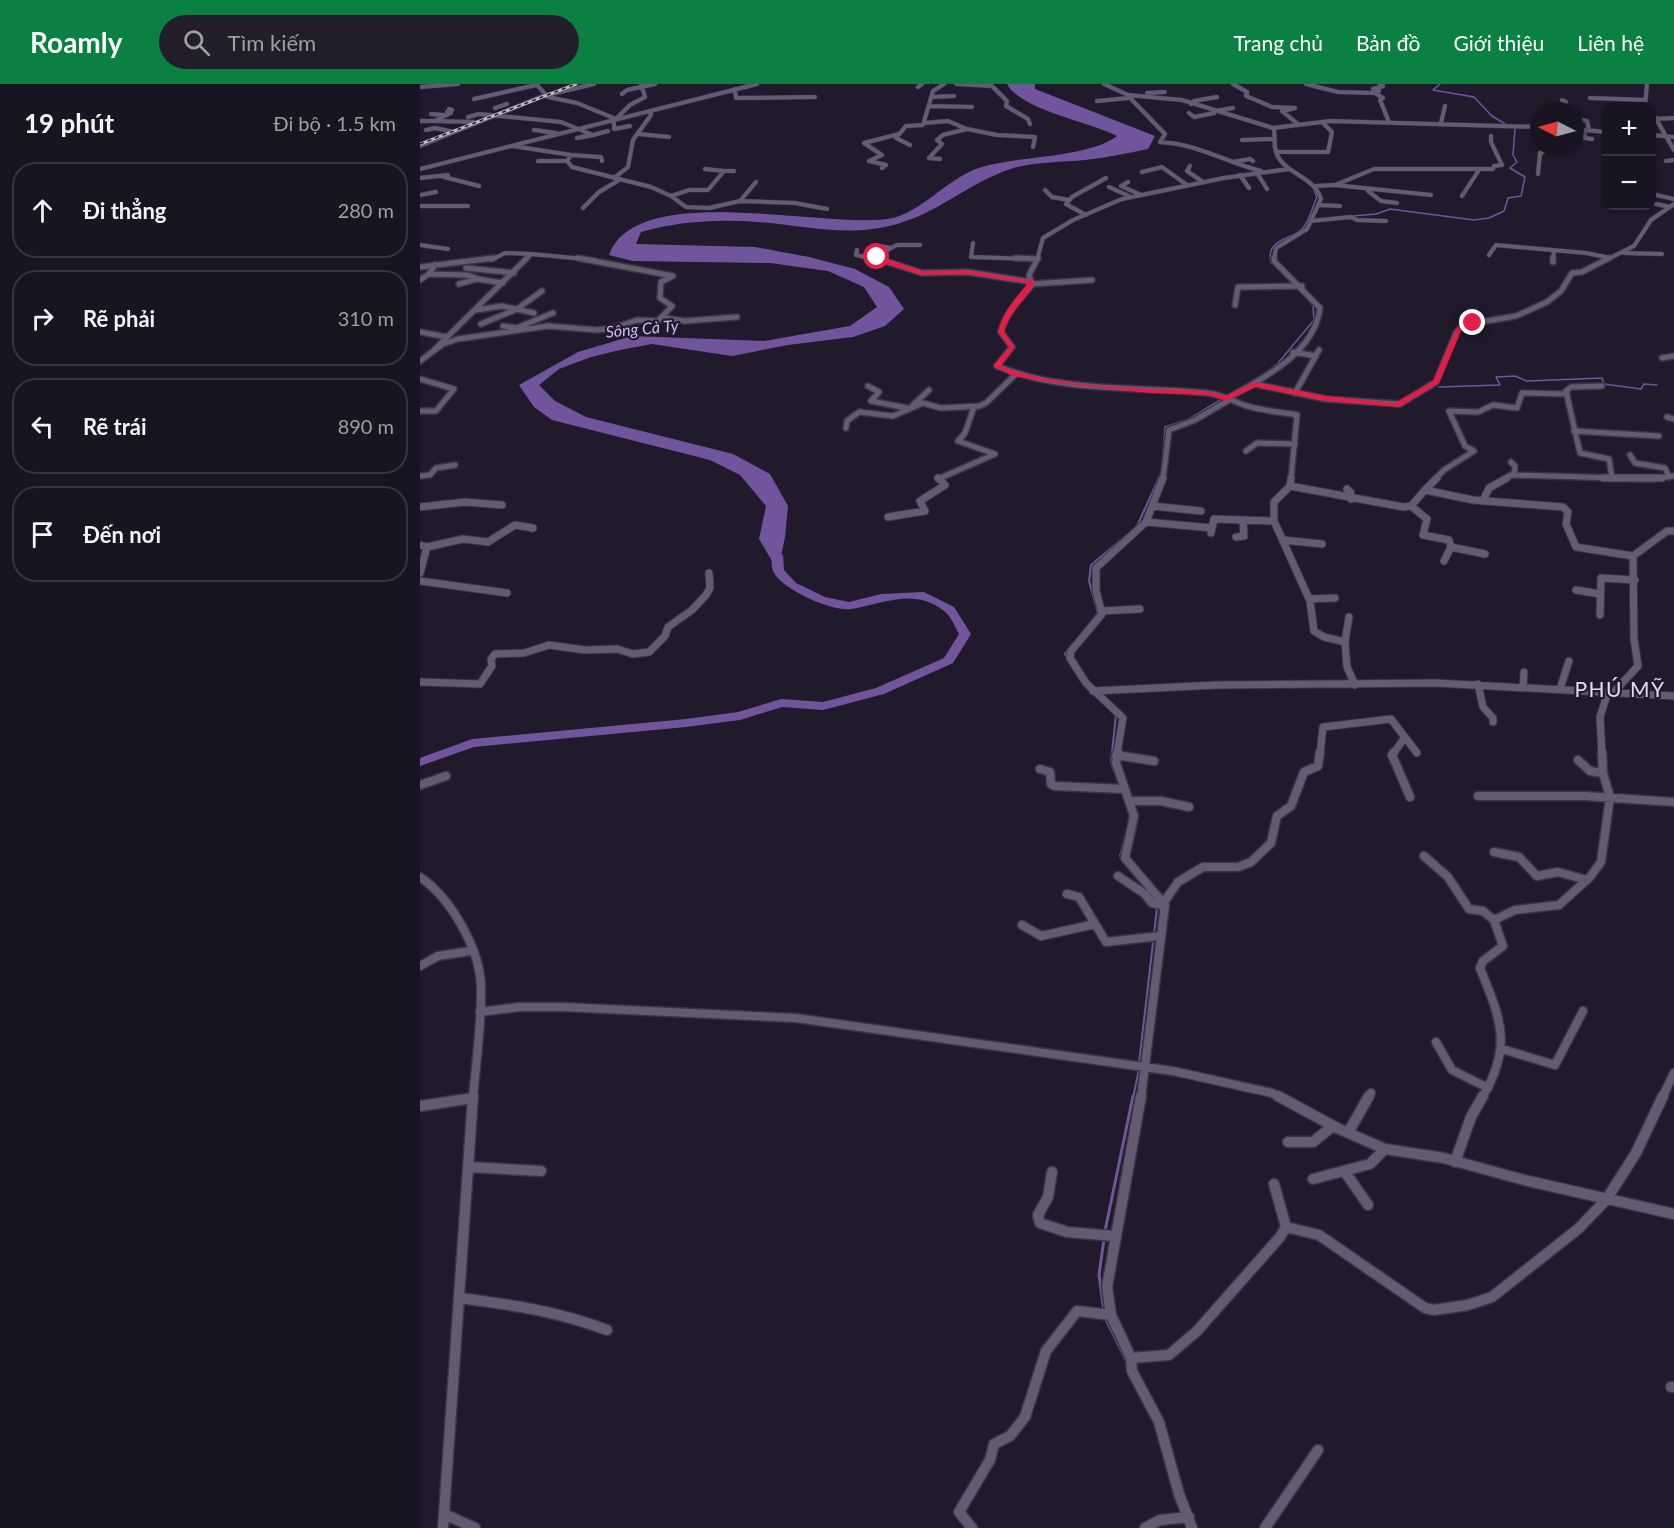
<!DOCTYPE html>
<html lang="vi">
<head>
<meta charset="utf-8">
<style>
  :root { --surface:#191422; --page:#221d2a; --text:#f1f3f6; --muted:#9f9ea5; --line:#373340; --accent:#0b8043 }
  body { margin:0; font-family:Lato,sans-serif; background:var(--page); color:var(--text) }
  .controls { position:absolute; right:18px; top:18px; display:grid; overflow:hidden; border-radius:12px; box-shadow:0 2px 4px #0004 }
  .controls button { width:54px; height:54px; display:grid; place-items:center; padding:0; border:0; border-bottom:2px solid var(--line); background:var(--surface); color:var(--text); font:30px sans-serif }
  .compass { position:absolute; left:1110px; top:18px; width:54px; height:54px; border-radius:50%; background:var(--surface); box-shadow:0 2px 4px #0004; rotate:276deg }
  .stop { position:absolute; width:18px; height:18px; margin:-14px; border:4px solid #e11d48; border-radius:50%; background:#fff }
  .stop.end { background:#e11d48; border-color:#fff; box-shadow:0 2px 6px #0008 }
  .list { margin:0; padding:0; list-style:none }
  h2 { display:flex; justify-content:space-between; align-items:center; height:78px; margin:0; padding:0 24px; font-size:26px }
  h2 small { font-size:20px; font-weight:400; color:var(--muted) }
  .list li { display:grid; grid-template-columns:39px 1fr auto; gap:18px; align-items:center; box-sizing:border-box; height:96px; margin:0 12px 12px; padding:0 12px; border:2px solid var(--line); border-radius:24px }
  .list b { display:block; font-size:22px; white-space:nowrap }
  .list em { font-size:20px; font-style:normal; color:var(--muted) }
  .icon { flex:none; width:33px; height:33px; fill:none; stroke:currentColor; stroke-width:2; stroke-linecap:round; stroke-linejoin:round }
  .map { position:relative; flex:none; width:1254px; height:1444px; overflow:hidden }
  header { display:flex; align-items:center; gap:36px; box-sizing:border-box; height:84px; padding:0 30px; background:var(--accent); color:#fff }
  header strong { font-size:28px }
  nav { display:flex; gap:33px; margin-inline-start:auto; font-size:21px }
  .search { width:420px; height:54px; background:var(--page); display:flex; align-items:center; gap:15px; box-sizing:border-box; padding:0 21px; border-radius:33px; color:var(--muted); font-size:22px }
  main { display:flex }
  aside { flex:1; background:var(--surface) }
  .map>svg:first-child { display:block }
</style>
</head>
<body>
<header>
<strong>Roamly</strong>
<div class="search"><svg class="icon" aria-label="search" viewBox="0 0 24 24"><circle cx="10" cy="10" r="6"/><path d="M15 15l6 6"/></svg>Tìm kiếm</div>
<nav><a>Trang chủ</a><a>Bản đồ</a><a>Giới thiệu</a><a>Liên hệ</a></nav>
</header>
<main>
<aside>
<h2>19 phút<small>Đi bộ · 1.5 km</small></h2>
<ul class="list">
<li><svg class="icon" aria-label="ahead" viewBox="0 0 24 24"><path d="M12 20V5M6 11l6-6 6 6"/></svg><div><b>Đi thẳng</b></div><em>280 m</em></li>
<li><svg class="icon" aria-label="right" viewBox="0 0 24 24"><path d="M7 20v-9h11M14 6l5 5-5 5"/></svg><div><b>Rẽ phải</b></div><em>310 m</em></li>
<li><svg class="icon" aria-label="left" viewBox="0 0 24 24"><path d="M17 20v-9H6M10 6l-5 5 5 5"/></svg><div><b>Rẽ trái</b></div><em>890 m</em></li>
<li><svg class="icon" aria-label="arrive" viewBox="0 0 24 24"><path d="M6 21V4h12l-3 4 3 4H6"/></svg><div><b>Đến nơi</b></div></li>
</ul>
</aside>
<div class="map">
<svg width="1254" height="1444" viewBox="0 0 1254 1444">
  <rect width="100%" height="100%" fill="#211a2d"/>
  <!-- water -->
  <path fill="#71559c" d="M587 0H615V5L735 52 728 65C707 69 686 74 665 76 637 79 606 77 580 89 532 109 508 138 452 145 415 150 375 141 338 138 298 135 260 137 221 148L216 160 335 163 389 173 435 185 469 203 484 225 465 242 433 253 368 261 312 272 232 260 200 266 171 273 139 285 119 301 135 317 166 333 313 370 350 390 368 422 365 453 358 487 339 455 346 422 320 391 290 376 132 336 114 323 99 301 158 268 212 252 344 257 430 242 457 223 444 203 408 187 350 179 213 177 189 171C216 94 409 147 473 134 500 128 527 96 556 85 595 71 667 75 697 52 670 38 601 26 587 0Z"/>
  <g fill="none" stroke-linecap="round" stroke-linejoin="round">
    <!-- stream-far2 -->
    <path stroke="#71559c" stroke-width="1.5" d="M1020 0 1013 6 1054 13 1072 32 1087 41
      M853 62 856 73 864 83
      M908 134 956 130 970 125 1054 136 1069 134 1084 127 1088 114 1101 112 1105 93 1090 84 1097 78 1093 71 1095 44 1092 43
      M857 183 851 179C845 154 871 157 883 144 889 137 893 122 897 113L894 106
      M843 291 858 279 894 236 893 222 883 210
      M1019 303 1080 301 1076 293 1095 292 1107 297 1182 294 1184 300 1221 305 1224 300 1237 301
      M743 372 745 343 769 335 802 315
      M738 395 742 387"/>
    <!-- stream-far1 -->
    <path stroke="#71559c" stroke-width="2" d="M717 442 739 394
      M648 575 645 570 678 529 669 497 671 481 713 446
      M650 580 660 595
      M694 687 691 678 696 631
      M702 775 700 772 707 746
      M719 979 737 824
      M713 1014 719 985"/>
    <!-- stream -->
    <path stroke="#71559c" stroke-width="3" d="M685 1147 713 1012
      M684 1155 679 1191 684 1227
      M686 1235 707 1278"/>
    <!-- river -->
    <path fill="#71559c" fill-rule="evenodd" d="M357 468 363 471 364 486 376 499 405 513 429 518 461 510 504 508 534 523 551 550 533 579 464 610 403 626 362 623 320 636 266 643 54 663 0 682V674L52 655 266 635 318 628 361 615 403 618 456 604 524 574 539 550C535 543 531 532 524 527 494 503 464 520 431 525 412 528 364 506 354 489 351 484 352 477 351 471Z"/>
    <!-- minor-far4 casing -->
    <g stroke="#3a3444" stroke-width="5">
      <path id="minor-far4" d="M116 0 128 13 157 19 196 35
        M536 0 572 2 587 17 586 22 608 35 610 40
        M684 0 708 11 762 16 853 44 910 37 1119 43
        M813 0 827 8 826 12 852 23 875 24 862 27 879 41
        M886 0 918 8 955 9
        M960 0 963 2 953 5 959 7 955 9 963 14 960 16 969 38
        M0 3 38 0
        M498 3 502 0
        M315 5 316 14 395 13
        M727 9 745 8
        M202 10 207 6 235 0
        M711 11 712 16 745 50 740 58C778 60 805 78 841 87
        M511 13 534 12
        M1170 14 1225 16
        M54 15 116 1
        M1142 16 1146 18 1144 27
        M677 17 709 14
        M771 20 774 17 797 13
        M509 22 552 23
        M1225 22 1227 0
        M75 24 87 20
        M29 25 32 26 27 28 31 29 14 37 54 38
        M796 27 813 24
        M1232 28 1254 66
        M769 29 774 33 794 29
        M11 30 24 31
        M48 33 59 30 141 38 173 51 157 54
        M197 34 210 21 225 13 221 0
        M1155 35 1167 37 1169 46
        M1235 35 1254 34
        M194 36V45L210 42
        M0 37H14
        M504 39 528 37 547 45 577 51 615 53 613 63
        M1021 39 1025 22
        M854 44C855 52 854 60 856 68 864 91 894 91 901 115L887 145 856 164 854 176
        M1155 45 1186 48
        M6 46 15 44 34 48
        M114 46 136 49
        M1164 46 1165 54 1172 55
        M219 50 249 53
        M173 51 188 47
        M1232 51 1254 53
        M822 56 855 55
        M490 61 476 54 486 42 503 41 513 7 524 0
        M0 62 123 12 174 0
        M93 62 151 71 147 77 152 83 231 103 251 112 266 123 289 124 320 117 375 119 407 125
        M856 68H908L912 48 902 38
        M151 71 181 73 182 77
        M520 75 509 74 522 60 517 56 523 51 547 45
        M118 77H147
        M1246 77 1254 76
        M813 78 830 75 833 77
        M770 82 767 87 783 98
        M462 84 466 81 449 77 462 71 444 59 479 50
        M0 85 337 0
        M304 87H314
        M722 88 742 83 767 101
        M837 89 847 105
        M1118 90 1120 69 1137 63
        M820 91 829 104
        M24 93 59 102
        M0 94 28 91
        M194 94 208 83 213 56 231 31 230 27
        M708 98 701 102 721 111
        M915 101 954 85H1073L1074 82 1082 81 1071 58V52
        M896 102 915 101 1011 111
        M689 103 711 113
        M625 106 632 113 649 116
        M948 107 961 117 977 119
        M1232 110 1254 115
        M0 111 16 108
        M251 112 269 106H288L304 87 285 85
        M1042 112 1059 86
        M320 117 336 98
        M1232 119 1250 123
        M899 121 920 122
        M0 122H48
        M163 124 179 108 199 96
        M666 131 646 120 652 113 686 94
        M890 137 931 133 937 136 966 137
        M553 159 551 173 618 175
        M0 161 28 165
        M471 164 477 161H500
        M437 166 436 171 455 175
        M1204 169 1242 170
        M1069 171 1076 161 1166 169 1191 174
        M71 176 85 169 111 170
        M105 176 111 170 175 176
        M458 176 455 175 471 164 459 162
        M617 176 623 154 653 136 702 115 804 94 869 85
        M1133 176 1134 166
        M1186 176 1214 162 1231 136 1254 120"/>
    </g>
    <!-- minor-far3 casing -->
    <g stroke="#3a3444" stroke-width="8">
      <path id="minor-far3" d="M452 174 455 175
        M456 174 502 189 547 188 612 198
        M595 174 618 175
        M618 174 609 191 612 201C599 216 586 228 581 248L592 263 577 282C642 309 719 302 787 309 801 310 814 318 827 322 843 327 861 328 877 331L871 395
        M1133 178V174
        M15 181 9 190 47 191 59 195
        M0 183 74 174
        M46 184 94 189
        M0 196 9 190
        M39 200 57 195 83 199
        M612 200 672 196
        M815 221 818 203 882 202
        M56 226 82 222 114 229
        M243 234 265 237 317 233
        M61 240 97 225 122 207
        M83 242 98 244
        M99 243 133 229
        M0 248 27 253
        M14 266 107 174
        M873 268 896 272
        M1242 274 1254 272
        M0 277 23 260 38 255 128 242 177 246 194 244 217 236 238 237 252 222 240 214 241 198 253 192 158 174
        M0 295 34 305 16 327H0
        M835 300 906 315 980 320 1016 298 1036 249 1043 241 1096 232 1127 218 1141 207 1152 189 1162 188 1189 174
        M448 302 459 308 451 317 487 324
        M1182 302 1151 303 1146 307 1160 369 1189 375 1192 394
        M875 309 899 266
        M806 315C842 295 895 269 900 224L854 177V174
        M492 322 509 306
        M1247 333 1254 335
        M426 344 427 337 439 328 473 332 503 319 521 324 559 322 566 319 596 290
        M1154 347 1239 352
        M826 367 837 359 875 360
        M1210 371 1215 379 1245 384 1249 393
        M1091 378 1095 382 1094 391
        M0 392 10 391 16 384 35 381
        M518 395 575 370 538 357 545 349 554 323
        M743 395 749 346 775 336 809 316
        M1015 395 1024 386 1054 367 1045 362 1029 327 1058 328 1073 321 1097 324 1102 309 1147 310
        M1084 395 1091 391 1232 395 1254 392"/>
    </g>
    <!-- minor-far2 casing -->
    <g stroke="#3a3444" stroke-width="9">
      <path id="minor-far2" d="M871 394 870 402 854 418V437L890 517 894 547 904 553 925 558 927 583 935 601
        M1183 394H1242
        M870 402 983 423 991 422 1005 406 1053 416 1143 423 1148 428 1146 440 1156 463 1213 472
        M927 405 931 409V415
        M1005 406 1017 394
        M1063 417 1069 404 1087 394
        M732 422 781 427
        M991 422 1007 435 1003 451 1029 456 1031 463 1024 477
        M0 423 45 418 82 421
        M468 433 505 427 500 417 525 401 518 394
        M726 438 792 444
        M791 449 794 435 854 437
        M816 453 824 452 823 437
        M863 456 902 460
        M0 461 7 463 0 489
        M7 463 43 455 68 458 95 441 113 444
        M1031 463 1065 470
        M0 497 87 509
        M1156 506 1180 510
        M889 515 915 514
        M682 527 720 525
        M1180 531 1181 494 1215 496
        M925 558 929 533
        M0 598 60 600 72 582 71 575 75 570 104 569 129 561 165 566 197 565 213 570 229 568 245 552 248 543 272 526 286 511 290 504 289 489
        M1058 600 1063 623 1073 634V638
        M1103 603 1104 588
        M1140 605 1149 577
        M673 607 797 601 1016 599 1254 612
        M1193 609 1218 582 1214 555 1213 472 1247 447H1254
        M697 670 703 634 666 599 650 574 651 567 682 530 676 506V484L726 438 743 394
        M900 670 903 643 971 635 997 669
        M973 670 985 653
        M1182 670 1180 633 1188 608"/>
    </g>
    <!-- minor-far1 casing -->
    <g stroke="#3a3444" stroke-width="11">
      <path id="minor-far1" d="M698 668 696 679 714 732 705 774 745 821 721 1014
        M974 668 972 671 990 713
        M696 671 734 677
        M1158 676 1170 687 1183 689
        M620 685 630 688 631 700 634 702 705 705
        M0 701 26 692
        M1058 712H1165L1254 718
        M710 717H741L769 723
        M1074 768 1099 773 1117 792 1138 788 1167 796
        M1004 772 1028 793 1049 825 1063 827 1074 836
        M698 792 725 810 732 819 745 822
        M0 793C31 814 60 865 61 903 62 939 56 977 53 1014
        M647 810 659 813 686 858 740 852
        M744 818 758 798 783 783H818L831 778 851 759 857 732 871 722 884 688 898 682 900 668
        M602 841 621 852 675 840
        M0 882 18 872 50 867
        M60 928 99 923H144L376 934 753 987 852 1009 861 1014
        M1016 958 1032 986 1068 1004
        M1082 965 1135 981 1163 927
        M948 1014 951 1009
        M1062 1014C1093 962 1081 936 1060 884L1063 877 1083 862 1074 836 1095 826 1139 821 1170 793 1181 778 1190 713 1183 689 1182 668
        M1242 1014 1254 989"/>
    </g>
    <!-- minor casing -->
    <g stroke="#3a3444" stroke-width="13">
      <path id="minor" d="M721 1012 687 1203 691 1231 711 1274 712 1287 739 1338 759 1410 772 1444
        M858 1012 917 1044 965 1065 1024 1074 1104 1096 1254 1130
        M0 1022 53 1014
        M928 1049 949 1012
        M868 1058H893L913 1042
        M1035 1078 1051 1033 1063 1012
        M48 1083 121 1087
        M632 1088 628 1113 618 1131 620 1139 647 1148 694 1152
        M925 1088 948 1121
        M893 1095 950 1080 965 1065
        M866 1143 899 1151 1005 1224 1014 1226 1048 1221 1072 1213 1158 1145 1186 1116 1216 1069 1243 1012
        M40 1214C93 1221 137 1227 187 1246
        M711 1274 749 1271 777 1247 860 1153 866 1143 854 1100
        M1251 1303H1254
        M24 1430 55 1444
        M23 1444 53 1012
        M552 1444 539 1428 570 1376 574 1360 590 1352 605 1333 626 1267 657 1227 691 1231
        M725 1444 740 1436 769 1433
        M845 1444 898 1366"/>
    </g>
    <!-- minor-far4 -->
    <use href="#minor-far4" stroke="#635b72" stroke-width="4"/>
    <!-- minor-far3 -->
    <use href="#minor-far3" stroke="#635b72" stroke-width="5"/>
    <!-- minor-far2 -->
    <use href="#minor-far2" stroke="#635b72" stroke-width="7"/>
    <!-- minor-far1 -->
    <use href="#minor-far1" stroke="#635b72" stroke-width="8"/>
    <!-- minor -->
    <use href="#minor" stroke="#635b72" stroke-width="10"/>
    <!-- rail casing -->
    <g stroke="#bfbac8" stroke-width="3">
      <path id="rail" d="M0 60 156 0"/>
    </g>
    <!-- rail -->
    <use href="#rail" stroke="#211a2d" stroke-width="1.5" stroke-dasharray="4" stroke-linecap="butt"/>
  </g>
  <!-- route -->
  <path fill="#e11d48" d="M457 172 503 187 547 186 615 197C610 213 591 224 584 248L595 263 581 282C626 300 683 302 732 305 757 306 782 304 806 312L835 298 906 312 975 319 1013 297 1036 245 1041 240 1053 237 1056 239 1041 247 1019 299 979 323 906 317 836 303 806 317 789 311 730 309 636 299 593 292 573 282 589 263 578 248C583 228 595 215 608 199L547 190 502 191 453 176Z"/>
  <g text-anchor="middle" dominant-baseline="central" stroke-width="4.5" stroke-linejoin="round" paint-order="stroke">
    <!-- far-water labels -->
    <g font-size="16" font-style="italic" fill="#d0bbf6" stroke="#211a2d">
      <text transform="translate(222 244) rotate(-5)">Sông Cà Ty</text>
    </g>
    <!-- quarter labels -->
    <g font-size="21" letter-spacing="1.5" fill="#e0dce9" stroke="#211a2d">
      <text x="1200" y="604">PHÚ MỸ</text>
    </g>
  </g>
</svg>
<div class="controls">
<button>+</button>
<button>−</button>
</div>
<svg class="compass" viewBox="-18 -18 36 36"><path d="M0-13l5 13h-10z" fill="#e53935"/><path d="M0 13l5-13h-10z" fill="#9f9ea5"/></svg>
<div class="stop" style="left:457px;top:173px"></div>
<div class="stop end" style="left:1053px;top:239px"></div>
</div>
</main>
</body>
</html>
